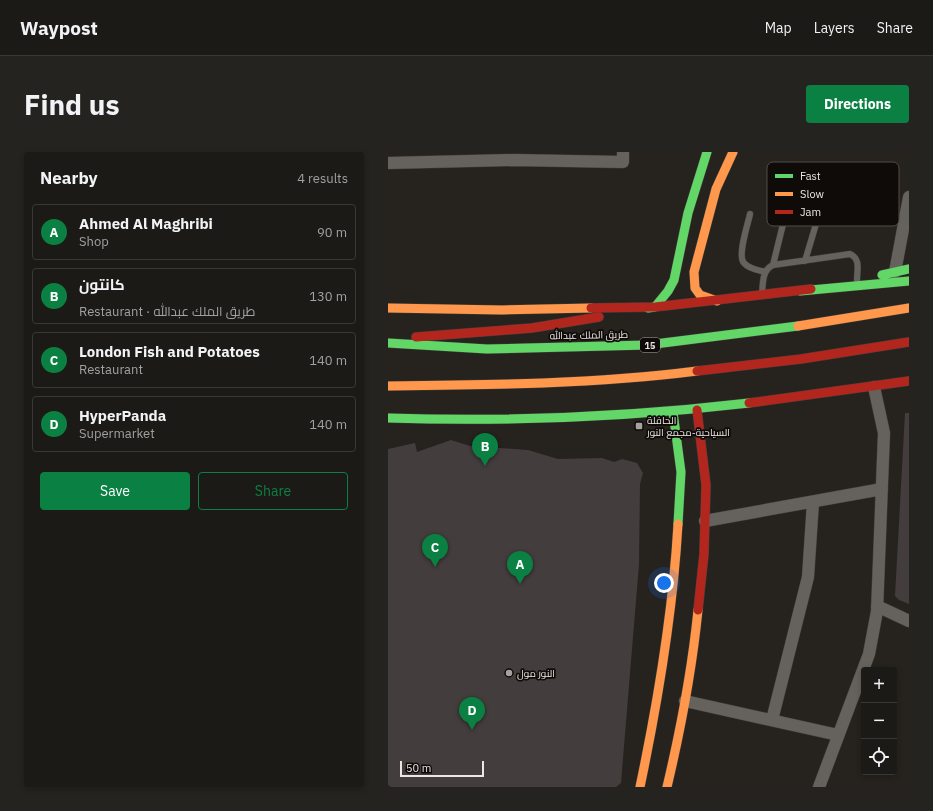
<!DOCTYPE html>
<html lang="en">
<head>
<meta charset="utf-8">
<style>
  :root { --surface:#1c1a16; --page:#25231f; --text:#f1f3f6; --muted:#a0a1a1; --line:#3a3835; --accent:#0b8043 }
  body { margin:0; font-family:"IBM Plex Sans",Cairo,sans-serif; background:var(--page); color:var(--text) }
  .controls { position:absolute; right:12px; bottom:12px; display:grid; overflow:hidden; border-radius:4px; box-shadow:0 2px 6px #0003 }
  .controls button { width:36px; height:36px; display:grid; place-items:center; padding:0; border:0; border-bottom:1px solid var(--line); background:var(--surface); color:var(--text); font:20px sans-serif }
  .scale { position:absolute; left:12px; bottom:10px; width:84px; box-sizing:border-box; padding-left:4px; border:2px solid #ede7e3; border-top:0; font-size:11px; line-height:14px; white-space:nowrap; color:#ede7e3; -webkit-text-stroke:3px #0f0b09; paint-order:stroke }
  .you { position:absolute; left:276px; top:431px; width:14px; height:14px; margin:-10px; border:3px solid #fff; border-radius:50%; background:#1a73e8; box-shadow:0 0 0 6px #1a73e833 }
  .badge { display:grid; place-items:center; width:26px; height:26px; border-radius:50%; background:var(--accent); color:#fff; font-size:13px; font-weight:700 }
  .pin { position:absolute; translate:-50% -33px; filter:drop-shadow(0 1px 2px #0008) }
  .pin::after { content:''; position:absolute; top:21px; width:14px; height:12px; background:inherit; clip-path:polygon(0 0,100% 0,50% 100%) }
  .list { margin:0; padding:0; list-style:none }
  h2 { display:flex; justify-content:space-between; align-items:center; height:52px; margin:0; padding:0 16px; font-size:17px }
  h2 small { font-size:13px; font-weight:400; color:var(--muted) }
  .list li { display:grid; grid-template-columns:26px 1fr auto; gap:12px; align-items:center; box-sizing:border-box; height:56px; margin:0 8px 8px; padding:0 8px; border:1px solid var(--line); border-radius:4px }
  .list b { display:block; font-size:15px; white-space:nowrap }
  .list p { margin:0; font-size:13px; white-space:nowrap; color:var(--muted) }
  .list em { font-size:13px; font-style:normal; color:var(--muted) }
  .actions { display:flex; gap:8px; padding:12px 16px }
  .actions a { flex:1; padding:9px 0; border:1px solid var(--accent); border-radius:4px; text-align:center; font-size:14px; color:var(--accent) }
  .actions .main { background:var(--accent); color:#fff }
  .icon { flex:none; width:22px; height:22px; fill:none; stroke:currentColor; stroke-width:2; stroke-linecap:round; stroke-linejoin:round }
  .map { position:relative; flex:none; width:521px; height:635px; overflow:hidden; border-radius:4px }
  header { display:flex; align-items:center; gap:24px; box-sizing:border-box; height:56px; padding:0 20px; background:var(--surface); border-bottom:1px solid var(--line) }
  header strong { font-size:19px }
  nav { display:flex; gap:22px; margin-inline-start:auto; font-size:14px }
  .intro { display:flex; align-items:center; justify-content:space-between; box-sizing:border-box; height:96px; padding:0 24px }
  h1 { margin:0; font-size:28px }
  .button { padding:10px 18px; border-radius:4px; background:var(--accent); color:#fff; font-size:14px; font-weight:700 }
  main { display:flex; gap:24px; padding:0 24px }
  aside { flex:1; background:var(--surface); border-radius:4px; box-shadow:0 2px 6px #0003 }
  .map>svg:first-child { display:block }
</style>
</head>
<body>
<header>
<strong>Waypost</strong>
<nav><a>Map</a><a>Layers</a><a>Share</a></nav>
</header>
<div class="intro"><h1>Find us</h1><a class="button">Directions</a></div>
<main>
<aside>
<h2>Nearby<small>4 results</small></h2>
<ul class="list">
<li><span class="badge">A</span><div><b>Ahmed Al Maghribi</b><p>Shop</p></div><em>90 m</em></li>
<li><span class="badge">B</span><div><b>كانتون</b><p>Restaurant · طريق الملك عبدالله</p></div><em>130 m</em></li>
<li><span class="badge">C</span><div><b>London Fish and Potatoes</b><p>Restaurant</p></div><em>140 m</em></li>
<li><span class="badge">D</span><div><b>HyperPanda</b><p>Supermarket</p></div><em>140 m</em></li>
</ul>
<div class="actions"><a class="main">Save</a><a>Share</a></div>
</aside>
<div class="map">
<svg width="521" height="635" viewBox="0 0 521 635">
  <rect width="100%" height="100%" fill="#26221e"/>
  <!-- building -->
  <path fill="#443d3e" d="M517 261H521V452L511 448 507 444Z
    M63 288 82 294 140 298 170 307 214 306 226 310 234 307 249 311 255 321 252 332 251 412 233 631 228 635H0V297L27 291 29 300Z"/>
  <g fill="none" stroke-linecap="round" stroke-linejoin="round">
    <!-- lane casing -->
    <g stroke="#413e3a" stroke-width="7">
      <path id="lane" d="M362 62C360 72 349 104 356 111 361 117 370 118 377 120
        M417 109 431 62
        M385 113 398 60
        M374 142C375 131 374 118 385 113L462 102C473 107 469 118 469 128"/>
    </g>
    <!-- street casing -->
    <g stroke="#413e3a" stroke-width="13">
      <path id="street" d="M0 11 126 8 235 10V0
        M507 120 521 45
        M317 369 494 337
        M489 454 521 469
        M297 549 450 583
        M384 568 420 425 425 350
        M431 635 481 502 489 459 496 281 486 235"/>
    </g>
    <!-- fast casing -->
    <g stroke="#413e3a" stroke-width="10">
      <path id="fast" d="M494 123 521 117
        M412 139 521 129
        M260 156 267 155 280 139 286 128 300 61 319 0
        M0 191 99 197 259 193 410 174
        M285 260 293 320 290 372
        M0 266C121 270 241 265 361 251"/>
    </g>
    <!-- slow casing -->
    <g stroke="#413e3a" stroke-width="10">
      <path id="slow" d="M329 149 312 143 307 136 306 120 328 37 345 0
        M0 156 114 158 203 156
        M410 174 521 156
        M0 234C103 233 207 232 309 219
        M252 635C270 549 285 460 290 372
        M279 635C293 576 304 518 310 458"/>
    </g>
    <!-- jam casing -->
    <g stroke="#413e3a" stroke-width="10">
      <path id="jam" d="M203 156 267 155 423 137
        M28 185 144 176 211 165
        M309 219 413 207 521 190
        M361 251 521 229
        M309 258 318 333 316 402 310 458"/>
    </g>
    <!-- lane -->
    <use href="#lane" stroke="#65615d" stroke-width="6"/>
    <!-- street -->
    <use href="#street" stroke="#65615d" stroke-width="12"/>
    <!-- fast -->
    <use href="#fast" stroke="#63d668" stroke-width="9"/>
    <!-- slow -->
    <use href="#slow" stroke="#ff974d" stroke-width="9"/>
    <!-- jam -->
    <use href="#jam" stroke="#b3261e" stroke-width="9"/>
  </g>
  <!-- markers -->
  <g fill="#a7a29e" stroke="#0f0b09" stroke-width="1.5">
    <rect x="247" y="270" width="8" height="8" rx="2"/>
    <circle cx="121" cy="521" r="4"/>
  </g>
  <g text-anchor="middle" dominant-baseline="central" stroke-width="3.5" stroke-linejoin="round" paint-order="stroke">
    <!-- shield labels -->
    <rect fill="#0f0b09" stroke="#aaa5a2" stroke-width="1" x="252" y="186" width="20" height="14" rx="3"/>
    <g font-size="9" font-weight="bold" fill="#ede7e3">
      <text x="262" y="193">15</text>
    </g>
    <!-- street labels -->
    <g font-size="10" fill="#ede7e3" stroke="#0f0b09">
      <text transform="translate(201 183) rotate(-1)">طريق الملك عبدالله</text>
    </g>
    <!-- poi labels -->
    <g font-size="10" fill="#ede7e3" stroke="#0f0b09" text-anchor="start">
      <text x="259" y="268">الحافلة<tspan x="259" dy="12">السياحية-مجمع النور</tspan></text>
      <text x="129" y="521">النور مول</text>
    </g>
  </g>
  <!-- legend -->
  <rect x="379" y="10" width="132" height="64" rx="6" fill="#0f0b09" stroke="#524d4a" stroke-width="1"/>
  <rect x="387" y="22" width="18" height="4" fill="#63d668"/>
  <rect x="387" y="40" width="18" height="4" fill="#ff974d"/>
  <rect x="387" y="58" width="18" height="4" fill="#b3261e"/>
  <g font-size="11" fill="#ede7e3">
    <text x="412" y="28">Fast</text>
    <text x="412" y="46">Slow</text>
    <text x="412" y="64">Jam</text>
  </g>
</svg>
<div class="controls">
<button>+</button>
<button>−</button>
<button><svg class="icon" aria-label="locate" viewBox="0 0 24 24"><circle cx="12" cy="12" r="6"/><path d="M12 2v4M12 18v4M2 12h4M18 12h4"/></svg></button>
</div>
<div class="scale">50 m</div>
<div class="you"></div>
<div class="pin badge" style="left:132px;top:432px">A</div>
<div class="pin badge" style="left:97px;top:314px">B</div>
<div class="pin badge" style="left:47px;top:415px">C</div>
<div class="pin badge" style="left:84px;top:578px">D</div>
</div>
</main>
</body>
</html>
